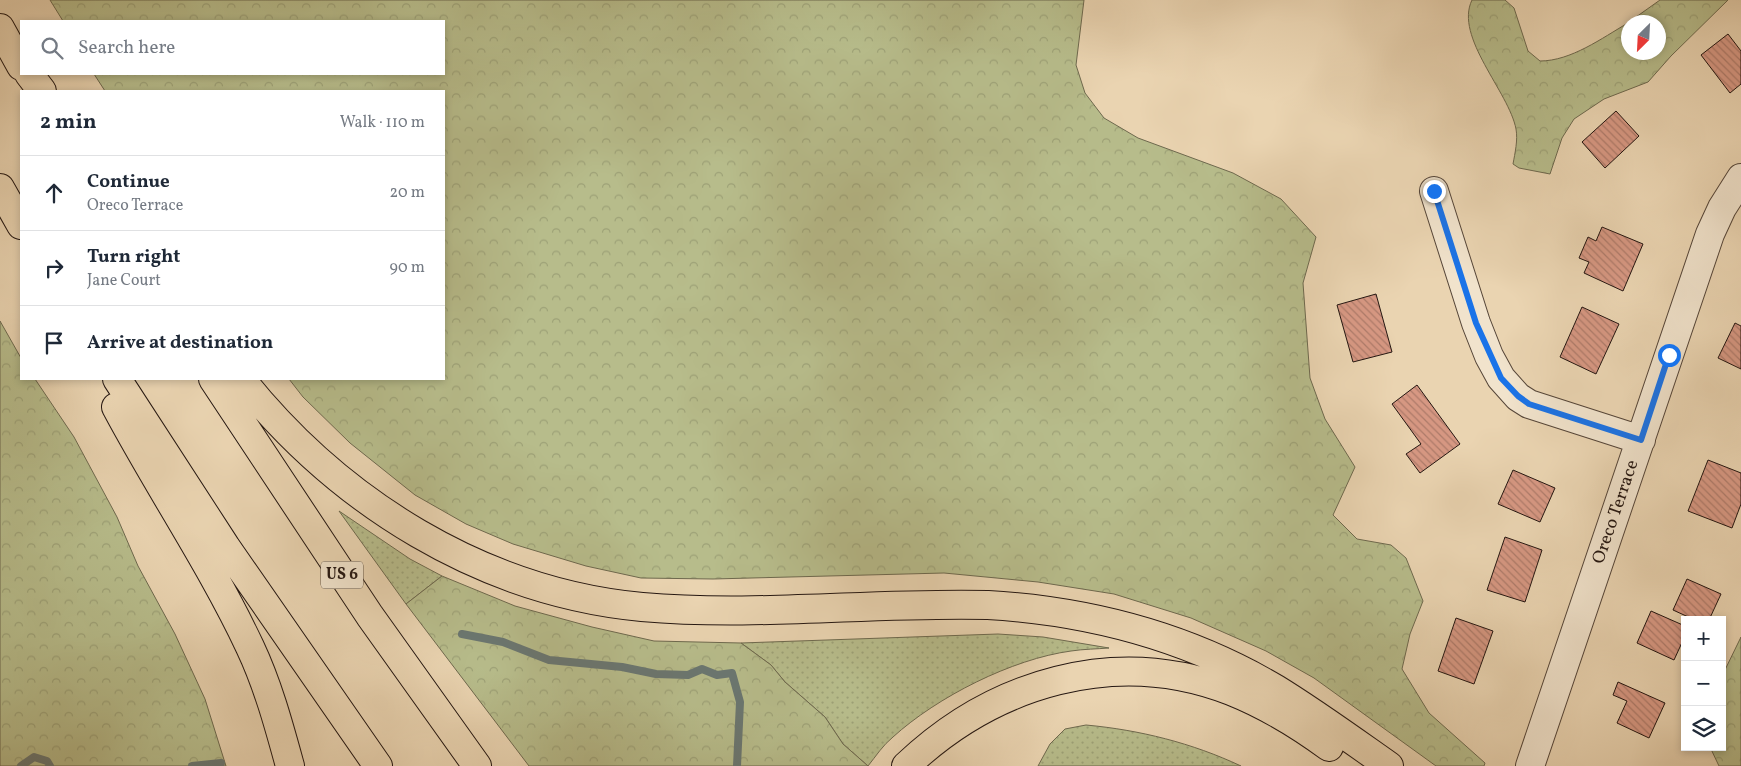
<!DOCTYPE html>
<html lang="en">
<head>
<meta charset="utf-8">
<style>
  :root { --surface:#fff; --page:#f6f6f7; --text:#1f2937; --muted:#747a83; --line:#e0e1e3 }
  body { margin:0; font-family:Vollkorn,serif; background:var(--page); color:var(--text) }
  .controls { position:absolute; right:15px; bottom:15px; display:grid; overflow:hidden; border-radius:0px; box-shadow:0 2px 8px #0003 }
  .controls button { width:45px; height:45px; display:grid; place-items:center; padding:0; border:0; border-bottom:1px solid var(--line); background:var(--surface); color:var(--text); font:25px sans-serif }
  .compass { position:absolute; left:1621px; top:15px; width:45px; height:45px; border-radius:50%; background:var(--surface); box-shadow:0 2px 8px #0003; rotate:204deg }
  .stop { position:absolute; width:15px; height:15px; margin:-11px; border:4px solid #1a73e8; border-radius:50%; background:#fff }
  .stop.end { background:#1a73e8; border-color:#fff; box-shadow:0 1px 5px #0008 }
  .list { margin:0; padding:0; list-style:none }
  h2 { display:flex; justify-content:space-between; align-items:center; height:65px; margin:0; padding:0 20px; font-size:21px }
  h2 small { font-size:16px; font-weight:400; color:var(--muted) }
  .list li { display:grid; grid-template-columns:32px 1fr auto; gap:15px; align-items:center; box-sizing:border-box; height:75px; padding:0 20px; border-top:1px solid var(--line) }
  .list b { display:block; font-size:19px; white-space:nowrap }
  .list p { margin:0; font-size:16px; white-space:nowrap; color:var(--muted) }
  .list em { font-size:16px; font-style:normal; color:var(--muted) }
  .icon { flex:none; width:28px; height:28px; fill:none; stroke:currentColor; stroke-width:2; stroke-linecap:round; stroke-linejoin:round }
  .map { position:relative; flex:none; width:1741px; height:766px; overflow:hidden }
  .search { position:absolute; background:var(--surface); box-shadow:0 2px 8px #0003; left:20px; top:20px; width:425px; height:55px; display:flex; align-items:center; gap:12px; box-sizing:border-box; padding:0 18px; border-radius:0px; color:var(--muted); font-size:19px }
  .panel { position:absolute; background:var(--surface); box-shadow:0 2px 8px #0003; left:20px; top:90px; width:425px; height:290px; border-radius:0px }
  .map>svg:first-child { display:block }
</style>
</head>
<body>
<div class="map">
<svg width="1741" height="766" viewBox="0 0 1741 766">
  <defs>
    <pattern id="green-dots" width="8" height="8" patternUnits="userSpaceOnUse" patternTransform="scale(1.25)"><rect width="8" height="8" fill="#b7bc8b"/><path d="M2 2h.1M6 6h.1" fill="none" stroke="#9da177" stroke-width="1.8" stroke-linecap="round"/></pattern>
    <pattern id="forest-crowns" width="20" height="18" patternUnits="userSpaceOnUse" patternTransform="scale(1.25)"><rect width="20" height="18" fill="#b7bc8b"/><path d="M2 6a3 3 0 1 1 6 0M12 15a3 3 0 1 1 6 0" fill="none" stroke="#9da177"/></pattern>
    <pattern id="building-back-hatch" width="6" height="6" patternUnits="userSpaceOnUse" patternTransform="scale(1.25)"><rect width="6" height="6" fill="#d79883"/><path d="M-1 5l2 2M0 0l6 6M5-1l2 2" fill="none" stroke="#ae7b6a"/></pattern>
  </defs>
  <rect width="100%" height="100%" fill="#ead4b1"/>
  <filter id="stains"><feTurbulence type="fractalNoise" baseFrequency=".004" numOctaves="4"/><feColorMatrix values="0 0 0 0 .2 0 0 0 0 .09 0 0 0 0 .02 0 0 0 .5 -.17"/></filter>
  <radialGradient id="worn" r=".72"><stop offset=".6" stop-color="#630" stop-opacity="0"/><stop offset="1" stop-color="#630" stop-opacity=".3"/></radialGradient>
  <!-- green -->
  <path fill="url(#green-dots)" stroke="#6e694e" d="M339 511 410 559 442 576 406 604Z
    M998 634 1043 637 1109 648C1097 649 1084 649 1071 651 1012 659 937 697 893 737 883 745 876 756 868 766L843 744 825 717 785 682 771 665 741 643Z
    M1086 725C1140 730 1192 743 1241 766H1038L1050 744 1065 729Z"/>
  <!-- forest -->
  <path fill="url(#forest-crowns)" stroke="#6e694e" d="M50 0H1084L1076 65 1085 93 1104 118 1138 138 1233 173 1281 199 1316 237 1303 283 1310 378 1325 419 1355 467 1333 515 1357 539 1391 545 1406 558 1423 601 1410 634 1402 669 1429 713 1485 763 1484 766H1436L1314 678 1266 651 1191 618 1114 594 1038 582 944 573 713 579 641 578 586 566 513 544 466 524 415 495 350 443 303 397 289 379H444V91H105L94 74H444V21H63Z
    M1472 0H1505L1514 8 1528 51 1540 61C1571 61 1602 38 1628 23V52H1658V22H1629L1660 0H1728L1671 56 1648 82 1604 99 1574 119 1562 138 1550 174 1519 168 1513 164C1515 153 1518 140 1516 129 1509 92 1454 37 1472 0Z
    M0 321 21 358V379H35L74 437 117 517 138 566 175 634 205 699 226 766H0Z
    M442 576 515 606 592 627 654 641 741 643 771 665 785 682 825 717 843 744 868 766H529L406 604Z
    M1741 637V766H1719L1710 747H1722V676Z"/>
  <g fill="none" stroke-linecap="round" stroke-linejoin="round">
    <!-- stream -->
    <path stroke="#6a7772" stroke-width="8" d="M462 634 503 642 549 660 622 667 656 674 688 675 702 669 717 675 732 673 740 702 737 766
      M21 766 34 757 47 761 50 766
      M192 766 221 763"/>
  </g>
  <!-- building -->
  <path fill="url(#building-back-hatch)" stroke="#241611" d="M1728 34 1741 51V84L1730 93 1701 55Z
    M1616 111 1639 136 1605 168 1582 142Z
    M1602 227 1643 244 1623 291 1584 273 1589 262 1579 258 1588 237 1596 241Z
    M1376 294 1392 352 1353 362 1337 305Z
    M1582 307 1619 324 1596 374 1560 357Z
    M1735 323 1741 326V369L1718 358Z
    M1417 385 1460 444 1420 473 1406 454 1421 444 1392 404Z
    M1708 460 1741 473V504L1732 528 1688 511Z
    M1513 470 1555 488 1540 522 1498 504Z
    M1505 537 1542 550 1525 602 1487 590Z
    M1687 579 1721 594 1709 620H1695L1673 610Z
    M1651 611 1685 626V636L1674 660 1637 643Z
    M1456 618 1493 631 1474 684 1438 671Z
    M1618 682 1665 703 1649 738 1617 723 1627 701 1613 695Z"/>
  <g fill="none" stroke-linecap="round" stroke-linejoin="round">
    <!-- minor casing -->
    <g stroke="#564639" stroke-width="30">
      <path id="minor" d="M1434 191 1476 323 1489 356 1501 378 1518 397 1529 404 1641 440
        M1530 766 1710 234 1722 208 1741 178"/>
    </g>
    <!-- highway casing -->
    <g stroke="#241611" stroke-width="30">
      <path id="highway" d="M0 28 21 66
        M29 74 42 91
        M0 188 21 225
        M117 379 226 547 378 766
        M213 379 370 616 477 766
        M241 379C339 502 482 592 642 607 756 617 873 602 988 605 1089 611 1188 637 1276 689 1315 713 1352 740 1389 766
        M116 407C159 488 211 564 250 647 268 685 279 726 290 766
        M906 766C993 683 1115 646 1231 691 1266 705 1299 725 1329 747"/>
    </g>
    <!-- minor -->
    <use href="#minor" stroke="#f1e3cc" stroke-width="28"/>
    <!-- highway -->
    <use href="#highway" stroke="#ead4b1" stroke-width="28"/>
  </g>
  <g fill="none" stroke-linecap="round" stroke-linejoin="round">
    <!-- route -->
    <path stroke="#1a73e8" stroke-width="6" d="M1434 191 1476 323 1501 378 1518 396 1529 404 1641 440 1669 355"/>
  </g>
  <g text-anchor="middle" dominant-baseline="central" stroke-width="5" stroke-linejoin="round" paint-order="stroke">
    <!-- shield labels -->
    <rect fill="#f1e3cc" stroke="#625449" stroke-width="1" x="321" y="561.5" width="42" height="27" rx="4"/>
    <g font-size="16" font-weight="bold" fill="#241611">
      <text x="342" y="575">US 6</text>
    </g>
    <!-- street labels -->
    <g font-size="18" fill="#241611" stroke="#f1e3cc">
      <text transform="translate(1616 512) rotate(-71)">Oreco Terrace</text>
    </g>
  </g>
  <rect width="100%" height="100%" filter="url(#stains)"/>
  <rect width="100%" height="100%" fill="url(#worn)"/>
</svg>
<div class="controls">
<button>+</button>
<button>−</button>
<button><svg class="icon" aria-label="layers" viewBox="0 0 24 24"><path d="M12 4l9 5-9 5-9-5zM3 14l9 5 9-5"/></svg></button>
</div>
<svg class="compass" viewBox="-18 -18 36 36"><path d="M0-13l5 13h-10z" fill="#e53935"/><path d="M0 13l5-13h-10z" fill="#747a83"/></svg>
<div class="stop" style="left:1669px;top:355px"></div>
<div class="stop end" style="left:1434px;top:191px"></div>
<div class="search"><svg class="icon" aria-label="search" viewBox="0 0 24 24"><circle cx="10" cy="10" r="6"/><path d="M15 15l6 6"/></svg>Search here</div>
<section class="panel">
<h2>2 min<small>Walk · 110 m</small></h2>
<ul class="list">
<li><svg class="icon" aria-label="ahead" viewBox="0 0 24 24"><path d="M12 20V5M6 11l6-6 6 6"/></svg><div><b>Continue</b><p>Oreco Terrace</p></div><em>20 m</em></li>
<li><svg class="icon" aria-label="right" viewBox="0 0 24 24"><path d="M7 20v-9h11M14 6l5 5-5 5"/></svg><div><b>Turn right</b><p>Jane Court</p></div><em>90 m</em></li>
<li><svg class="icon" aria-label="arrive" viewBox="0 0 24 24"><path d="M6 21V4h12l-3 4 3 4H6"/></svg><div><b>Arrive at destination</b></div></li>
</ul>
</section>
</div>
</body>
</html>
